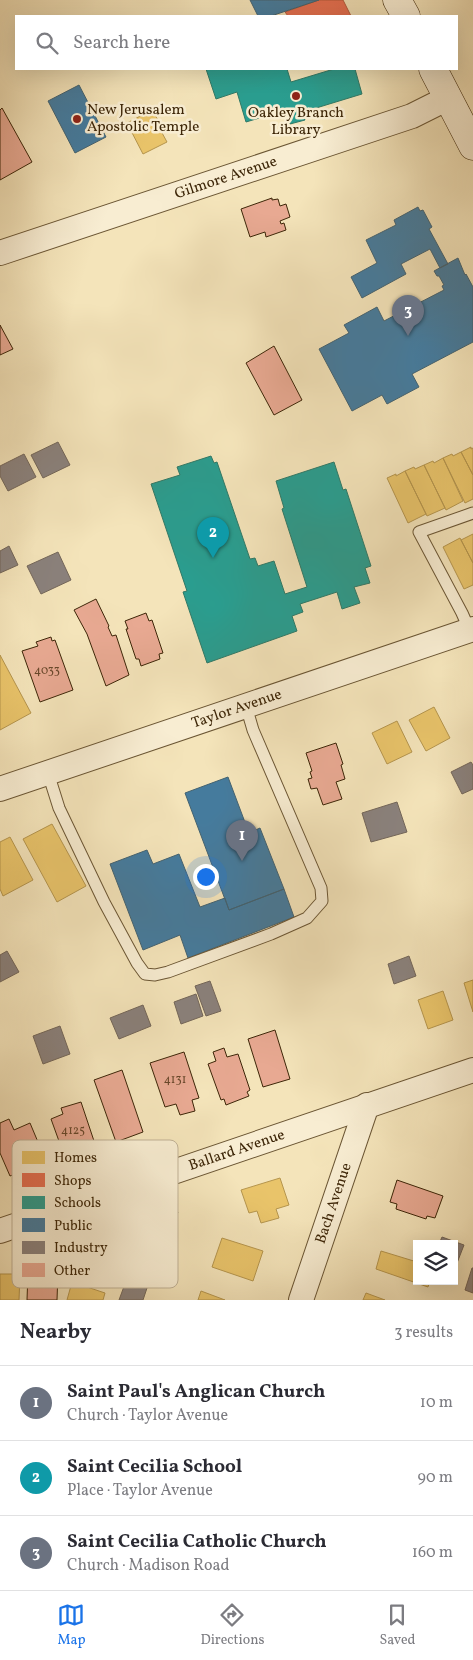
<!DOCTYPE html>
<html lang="en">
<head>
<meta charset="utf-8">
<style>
  :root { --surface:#fff; --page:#f7f7f7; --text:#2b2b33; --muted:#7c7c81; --line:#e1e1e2; --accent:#1a73e8 }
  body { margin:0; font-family:Vollkorn,serif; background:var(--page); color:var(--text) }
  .controls { position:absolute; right:15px; bottom:15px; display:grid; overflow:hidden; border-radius:0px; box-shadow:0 5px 20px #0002 }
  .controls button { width:45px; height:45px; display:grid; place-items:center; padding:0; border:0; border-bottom:1px solid var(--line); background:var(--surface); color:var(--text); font:25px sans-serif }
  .you { position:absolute; left:205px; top:876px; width:18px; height:18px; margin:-12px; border:4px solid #fff; border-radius:50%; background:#1a73e8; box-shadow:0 0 0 8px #1a73e833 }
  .badge { display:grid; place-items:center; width:32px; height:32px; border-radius:50%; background:var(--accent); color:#fff; font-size:16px; font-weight:700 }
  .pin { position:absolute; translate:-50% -41px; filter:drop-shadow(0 1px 2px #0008) }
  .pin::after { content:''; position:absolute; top:26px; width:18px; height:15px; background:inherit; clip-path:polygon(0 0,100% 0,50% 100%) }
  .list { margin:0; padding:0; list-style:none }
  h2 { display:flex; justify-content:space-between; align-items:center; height:65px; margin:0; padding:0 20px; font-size:21px }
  h2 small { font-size:16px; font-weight:400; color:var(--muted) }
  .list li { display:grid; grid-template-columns:32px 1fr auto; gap:15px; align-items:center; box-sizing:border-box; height:75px; padding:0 20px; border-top:1px solid var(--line) }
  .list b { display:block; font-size:19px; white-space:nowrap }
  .list p { margin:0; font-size:16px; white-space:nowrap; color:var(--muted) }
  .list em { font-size:16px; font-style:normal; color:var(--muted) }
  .icon { flex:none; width:28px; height:28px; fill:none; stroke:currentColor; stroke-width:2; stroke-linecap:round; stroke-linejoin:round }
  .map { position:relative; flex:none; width:473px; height:1300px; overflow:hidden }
  .search { position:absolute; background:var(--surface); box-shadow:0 5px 20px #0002; left:15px; right:15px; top:15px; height:55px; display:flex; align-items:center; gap:12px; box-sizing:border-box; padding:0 18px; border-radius:0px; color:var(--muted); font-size:19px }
  .sheet { height:290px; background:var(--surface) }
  nav { display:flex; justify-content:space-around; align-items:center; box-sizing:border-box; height:70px; border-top:1px solid var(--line); background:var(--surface); font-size:14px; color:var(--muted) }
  nav a { display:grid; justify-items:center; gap:2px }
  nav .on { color:var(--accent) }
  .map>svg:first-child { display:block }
</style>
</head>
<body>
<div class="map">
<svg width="473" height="1300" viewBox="0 0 473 1300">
  <rect width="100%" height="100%" fill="#f4e4ba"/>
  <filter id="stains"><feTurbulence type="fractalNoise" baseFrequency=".004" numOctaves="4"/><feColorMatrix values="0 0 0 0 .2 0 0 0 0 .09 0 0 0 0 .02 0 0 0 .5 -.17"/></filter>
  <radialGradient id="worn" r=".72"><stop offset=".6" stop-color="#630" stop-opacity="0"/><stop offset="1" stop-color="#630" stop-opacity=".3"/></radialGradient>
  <!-- homes -->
  <path fill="#e9c46a" stroke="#b5954d" d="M152 110 164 130 161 131 167 142 143 154 127 123Z
    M471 447V449L473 448V475L461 452Z
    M461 452 473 475V499L465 503 443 458 452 454 453 456Z
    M443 458 463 501 446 510 424 465 433 461 434 463Z
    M424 465 445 508 427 516 405 471 414 467 415 469Z
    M405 471 426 514 408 523 387 478 396 474V476Z
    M473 534V563L461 540Z
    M460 538 473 563V585L464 589 443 547Z
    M0 655 31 713 0 730Z
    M434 707 450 738 426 751 409 720Z
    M397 721 412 752 387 764 372 733Z
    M52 824 86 886 57 902 23 839Z
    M10 837 33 880 3 896 0 889V842Z
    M473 980V1012L464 983Z
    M443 991 453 1020 428 1029 418 1000Z
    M280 1178 289 1205 276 1209 279 1218 261 1223 257 1211 249 1213 241 1190Z
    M222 1238 263 1251 253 1281 212 1267Z
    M381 1251 417 1262V1281H430L428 1287 376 1269Z
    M0 1274H20L19 1300H0Z
    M72 1282 105 1293 103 1300H67Z
    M201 1291 225 1300H198Z
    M366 1293 385 1300H363Z"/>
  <!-- shops -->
  <path fill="#e76f51" stroke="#b4593b" d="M319 0H343L351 16H288L285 12Z"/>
  <!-- schools -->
  <path fill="#2a9d8f" stroke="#307966" d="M206 69H287L291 82 334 69H355L362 94 303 112 305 120 290 124 286 110 246 122 237 92 216 99Z
    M211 456 214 463 217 462 250 559 255 558 258 566 274 561 285 594 307 587 282 509 284 508 276 481 334 462 343 490 346 489 371 566 365 568 370 583 354 587 360 603 342 609 337 592 300 604 303 612 292 616 297 631 207 663 183 592 187 591 151 484 180 475 177 467Z"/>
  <!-- public -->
  <path fill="#457b9d" stroke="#436270" d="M250 0H319L271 16H258Z
    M79 85 106 137 75 153 48 101Z
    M418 207 420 211 423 210 432 227 429 229 448 264 440 268 430 249 401 264 406 274 362 298 351 277 377 263 366 240 396 225 394 220Z
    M458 258 465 275 466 274 473 287V342L412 374 419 387 387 404 382 395 352 411 319 349 349 333 344 325 377 307 384 321 444 290 442 286 444 285 439 276H437L434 271Z
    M228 777 249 833 260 828 284 889 229 910 185 793Z
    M147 850 153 864 179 854 200 907 225 898 229 910 284 889 294 917 188 958 180 935 143 950 110 864Z"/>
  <!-- industry -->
  <path fill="#8a817c" stroke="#736659" d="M58 442 70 465 43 478 31 455Z
    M24 454 36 477 8 491 0 476V466Z
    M9 546 18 565 0 573V551Z
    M58 552 71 580 41 594 27 566Z
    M471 762 473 765V789L462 794 451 772Z
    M397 802 407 832 371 842 362 813Z
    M7 951 19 972 0 982V955Z
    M409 956 416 976 394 984 388 964Z
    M210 981 221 1011 206 1016 195 986Z
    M196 994 203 1016 181 1024 174 1002Z
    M143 1005 151 1026 119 1039 110 1018Z
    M60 1026 70 1054 43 1064 33 1036Z
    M157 1204 178 1212 170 1235 149 1226Z
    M442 1237 464 1245 457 1263 454 1262V1244H439Z
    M472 1268H473V1293L465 1290Z
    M126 1281 147 1288 143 1300H119Z"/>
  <!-- building -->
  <path fill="#e8a992" stroke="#3d2608" d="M2 108 32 162 0 180V110Z
    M272 198V200L278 199 280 206 286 204 290 217 280 221 281 224 284 223 286 230 266 237 265 232 250 237 241 209Z
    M0 325 13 349 0 355Z
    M274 346 302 400 274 415 246 363Z
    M96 599 109 626 108 627 112 636 116 635 129 675 106 686 87 634 74 610Z
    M146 613 149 621 152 620 163 653 159 654 160 659 141 666 139 659H136L126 629H128L125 621Z
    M51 637 52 641 55 640 73 690 40 702 22 651 38 646 36 642Z
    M336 743 343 764 341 765 345 779 336 782 342 799 323 805 317 788 311 789 308 779 312 778 310 772 312 771 306 753Z
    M275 1030 290 1079 263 1087 248 1039Z
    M224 1048 227 1057 238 1054 250 1090 247 1092 249 1096 226 1105 224 1099 221 1100 208 1064 216 1061 213 1052Z
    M184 1052 199 1098 192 1100 195 1111 180 1115 176 1104 165 1107 150 1063Z
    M122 1070 143 1132 116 1142 94 1080Z
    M81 1102 95 1144 64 1155 51 1119 63 1114 61 1108Z
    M9 1119 14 1130 30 1123 43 1154 35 1158 38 1165 10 1176 0 1153V1123Z
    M397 1180 443 1196 435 1218 427 1216 426 1219 396 1209 397 1204 390 1202Z
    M31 1265 54 1266V1272H58L57 1300H27L28 1272H31Z"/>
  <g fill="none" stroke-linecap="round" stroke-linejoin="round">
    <!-- service casing -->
    <g stroke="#6b5634" stroke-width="13">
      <path id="service" d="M470 631 462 613 419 532 473 513
        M48 773 59 808 104 902 137 963 145 974 155 975 168 972 271 934 307 918 322 901 321 888 253 730 246 706"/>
    </g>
    <!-- minor casing -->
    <g stroke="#6b5634" stroke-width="26">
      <g id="minor">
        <path id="s1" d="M0 253 412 116 448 98"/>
        <path id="s2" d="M0 789 473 629"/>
        <path id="s3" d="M0 1231 473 1070"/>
        <path id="s4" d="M301 1300 367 1105"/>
      </g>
    </g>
    <!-- secondary casing -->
    <g stroke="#3d2608" stroke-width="29">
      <path id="secondary" d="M397 0 406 16
        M433 69 473 146"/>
    </g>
    <!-- service -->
    <use href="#service" stroke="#f8edd2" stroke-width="11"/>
    <!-- minor -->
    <use href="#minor" stroke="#f8edd2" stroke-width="24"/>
    <!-- secondary -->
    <use href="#secondary" stroke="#f8edd2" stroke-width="28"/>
  </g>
  <!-- markers -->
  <g fill="#8f2418" stroke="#f8edd2" stroke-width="2">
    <circle cx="296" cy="96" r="5"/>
    <circle cx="77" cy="119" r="5"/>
  </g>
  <g text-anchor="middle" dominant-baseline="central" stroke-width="5" stroke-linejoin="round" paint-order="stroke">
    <!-- number labels -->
    <g font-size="12" fill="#68472a">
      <text x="47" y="671">4033</text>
      <text x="175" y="1080">4131</text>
      <text x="73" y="1131">4125</text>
    </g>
    <!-- poi labels -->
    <g font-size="15" fill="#3d2608" stroke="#f8edd2" text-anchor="start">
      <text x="87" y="110">New Jerusalem<tspan x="87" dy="17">Apostolic Temple</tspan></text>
      <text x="296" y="113" text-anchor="middle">Oakley Branch<tspan x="296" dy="17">Library</tspan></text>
    </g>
    <!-- street labels -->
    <g font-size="15" fill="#3d2608" stroke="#f8edd2">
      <text stroke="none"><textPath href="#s1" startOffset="238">Gilmore Avenue</textPath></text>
      <text stroke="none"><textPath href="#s2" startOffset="250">Taylor Avenue</textPath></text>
      <text stroke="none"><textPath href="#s3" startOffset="250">Ballard Avenue</textPath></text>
      <text stroke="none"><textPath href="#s4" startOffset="102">Bach Avenue</textPath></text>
    </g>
  </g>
  <!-- legend -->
  <rect x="12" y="1140" width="166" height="148" rx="8" fill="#f8edd2" stroke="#c0b195" stroke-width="1"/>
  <rect x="22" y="1151" width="23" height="13" fill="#e9c46a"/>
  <rect x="22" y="1173" width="23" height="14" fill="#e76f51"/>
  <rect x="22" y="1196" width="23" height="13" fill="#2a9d8f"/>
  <rect x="22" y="1218" width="23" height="14" fill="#457b9d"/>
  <rect x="22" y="1241" width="23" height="13" fill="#8a817c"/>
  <rect x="22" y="1263" width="23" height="14" fill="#e8a992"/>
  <g font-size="14" fill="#3d2608">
    <text x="54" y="1162">Homes</text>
    <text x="54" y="1185">Shops</text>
    <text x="54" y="1207">Schools</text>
    <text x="54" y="1230">Public</text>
    <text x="54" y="1252">Industry</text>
    <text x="54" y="1275">Other</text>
  </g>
  <rect width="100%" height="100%" filter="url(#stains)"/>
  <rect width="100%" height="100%" fill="url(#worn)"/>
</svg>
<div class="controls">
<button><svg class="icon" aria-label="layers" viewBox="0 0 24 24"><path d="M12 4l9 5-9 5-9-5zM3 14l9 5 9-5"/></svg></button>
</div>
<div class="you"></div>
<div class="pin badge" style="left:242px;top:861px;background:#6b7280">1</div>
<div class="pin badge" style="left:213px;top:558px;background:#0f9aa8">2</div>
<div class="pin badge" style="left:408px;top:336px;background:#6b7280">3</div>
<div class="search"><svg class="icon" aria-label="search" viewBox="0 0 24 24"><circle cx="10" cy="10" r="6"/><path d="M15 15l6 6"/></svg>Search here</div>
</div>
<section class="sheet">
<h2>Nearby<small>3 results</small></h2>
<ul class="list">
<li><span class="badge" style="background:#6b7280">1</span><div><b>Saint Paul's Anglican Church</b><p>Church · Taylor Avenue</p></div><em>10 m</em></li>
<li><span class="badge" style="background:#0f9aa8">2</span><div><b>Saint Cecilia School</b><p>Place · Taylor Avenue</p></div><em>90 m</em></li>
<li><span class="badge" style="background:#6b7280">3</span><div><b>Saint Cecilia Catholic Church</b><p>Church · Madison Road</p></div><em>160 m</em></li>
</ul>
</section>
<nav>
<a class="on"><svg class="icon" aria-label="map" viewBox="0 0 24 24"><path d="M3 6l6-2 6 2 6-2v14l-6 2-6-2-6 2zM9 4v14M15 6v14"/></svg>Map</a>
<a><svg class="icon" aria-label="directions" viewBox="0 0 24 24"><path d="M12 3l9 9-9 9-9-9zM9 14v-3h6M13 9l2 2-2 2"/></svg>Directions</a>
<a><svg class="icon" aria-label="saved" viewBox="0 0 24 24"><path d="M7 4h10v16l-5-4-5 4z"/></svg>Saved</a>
</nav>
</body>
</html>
